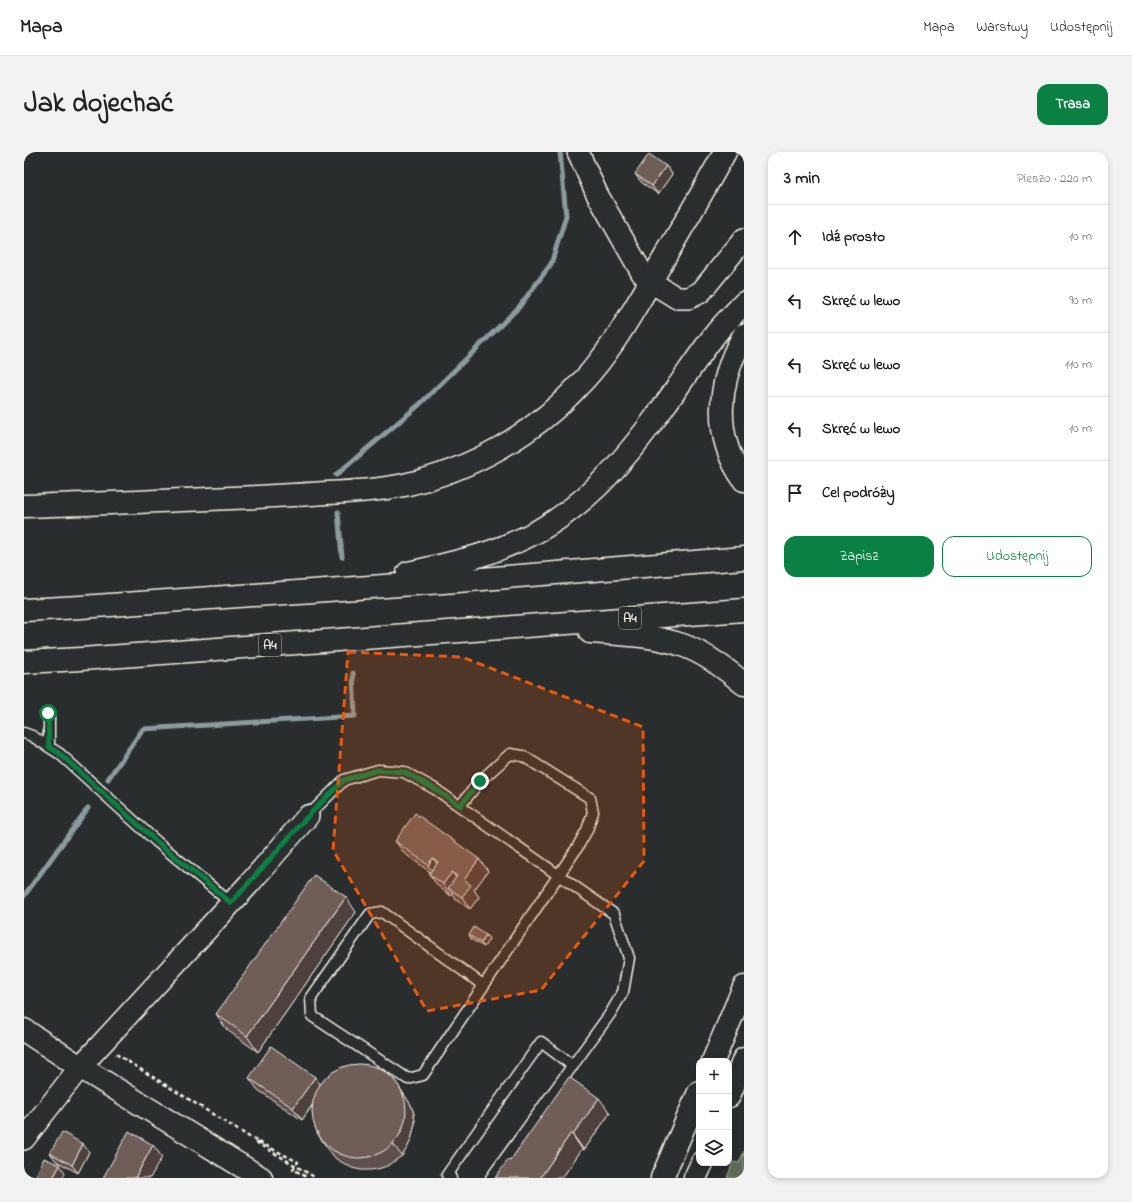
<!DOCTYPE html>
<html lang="pl">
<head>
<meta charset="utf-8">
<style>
  :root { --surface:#fff; --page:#f2f2f2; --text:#222; --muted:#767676; --line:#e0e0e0; --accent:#0b8043 }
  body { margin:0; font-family:"Indie Flower",sans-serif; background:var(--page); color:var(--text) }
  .controls { position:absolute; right:12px; bottom:12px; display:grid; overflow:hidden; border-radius:8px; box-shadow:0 2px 6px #0003 }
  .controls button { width:36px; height:36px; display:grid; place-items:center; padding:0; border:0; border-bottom:1px solid var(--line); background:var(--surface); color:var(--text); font:20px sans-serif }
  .stop { position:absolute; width:12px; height:12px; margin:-9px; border:3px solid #0b8043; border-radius:50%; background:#fff }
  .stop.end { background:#0b8043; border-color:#fff; box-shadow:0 1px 4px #0008 }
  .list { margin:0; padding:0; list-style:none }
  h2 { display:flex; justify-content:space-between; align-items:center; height:52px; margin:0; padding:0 16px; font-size:17px }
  h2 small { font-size:13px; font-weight:400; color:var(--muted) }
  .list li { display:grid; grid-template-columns:26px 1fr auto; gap:12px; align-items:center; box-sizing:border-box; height:64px; padding:0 16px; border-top:1px solid var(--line) }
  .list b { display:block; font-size:15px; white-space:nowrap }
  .list em { font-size:13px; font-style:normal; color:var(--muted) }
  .actions { display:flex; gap:8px; padding:12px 16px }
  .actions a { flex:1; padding:9px 0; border:1px solid var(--accent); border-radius:12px; text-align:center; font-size:14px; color:var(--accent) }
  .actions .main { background:var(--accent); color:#fff }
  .icon { flex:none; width:22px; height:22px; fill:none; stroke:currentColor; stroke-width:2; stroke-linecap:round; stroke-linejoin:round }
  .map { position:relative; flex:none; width:720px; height:1026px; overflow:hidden; border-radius:12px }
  header { display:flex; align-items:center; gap:24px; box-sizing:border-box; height:56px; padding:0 20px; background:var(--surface); border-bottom:1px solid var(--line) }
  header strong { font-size:19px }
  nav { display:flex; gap:22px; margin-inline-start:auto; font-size:14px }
  .intro { display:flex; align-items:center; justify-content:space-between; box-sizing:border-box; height:96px; padding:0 24px }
  h1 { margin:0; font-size:28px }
  .button { padding:10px 18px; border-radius:12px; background:var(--accent); color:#fff; font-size:14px; font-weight:700 }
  main { display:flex; gap:24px; padding:0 24px }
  aside { flex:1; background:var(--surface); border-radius:12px; box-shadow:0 2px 6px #0003 }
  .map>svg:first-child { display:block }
</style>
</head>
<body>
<header>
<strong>Mapa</strong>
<nav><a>Mapa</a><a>Warstwy</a><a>Udostępnij</a></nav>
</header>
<div class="intro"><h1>Jak dojechać</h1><a class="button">Trasa</a></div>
<main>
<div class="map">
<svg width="720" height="1026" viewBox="0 0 720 1026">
  <rect width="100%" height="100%" fill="#2a2d2e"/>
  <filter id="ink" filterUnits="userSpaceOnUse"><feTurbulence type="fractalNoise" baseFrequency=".025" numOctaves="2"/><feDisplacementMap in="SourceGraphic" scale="8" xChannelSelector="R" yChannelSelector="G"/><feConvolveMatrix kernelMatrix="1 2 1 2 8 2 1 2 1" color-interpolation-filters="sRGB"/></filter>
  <g filter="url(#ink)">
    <!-- green -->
    <path fill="#5b6d57" stroke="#a8afa0" d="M720 999V1026H703L709 1010 715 1011Z"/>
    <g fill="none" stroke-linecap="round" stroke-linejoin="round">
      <!-- stream -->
      <path stroke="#8c9b9c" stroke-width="5" d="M312 323 396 252 495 155 527 112 542 64 536 0
        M314 360 318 405
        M84 627 119 577 331 564 329 521
        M0 744 64 656"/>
      <!-- lane casing -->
      <g stroke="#f4f1e8" stroke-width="13">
        <path id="lane" d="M25 561V595
          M0 581 8 584 36 602 133 690 207 751
          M436 654 456 629 486 602 499 604 566 646 569 660 563 678 553 696 399 923 384 927 288 864 287 846 346 762 358 760 459 833
          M284 664 320 628 354 618 380 620 411 637 590 762 605 806 599 840 586 862 467 1026
          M427 1026 423 1023 517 890 549 914"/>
      </g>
      <!-- street casing -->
      <g stroke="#f4f1e8" stroke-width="24">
        <path id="street" d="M554 0 573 42 618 121 627 130 653 146H665L677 140 720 87
          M0 987 56 915 225 732 284 664"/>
      </g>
      <!-- secondary casing -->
      <g stroke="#f4f1e8" stroke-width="25">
        <path id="secondary" d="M0 354C69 352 138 349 207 346 239 345 271 343 302 341 328 340 355 338 380 333 447 318 511 282 557 231 583 204 602 171 621 139 648 93 675 47 701 0
          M0 878 56 915 237 1026"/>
      </g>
      <!-- highway casing -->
      <g stroke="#f4f1e8" stroke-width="25">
        <path id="highway" d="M720 183C693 229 688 284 720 328
          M384 421C420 413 455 406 489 391 555 364 599 311 640 254 658 230 674 204 693 180 701 170 711 161 720 151
          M0 458 57 455 433 429 720 406
          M566 480C596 482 629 483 658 493 681 501 701 516 720 532
          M0 510 57 507 720 458
          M689 909 720 835
          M705 944 720 907
          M638 1026 675 940
          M671 1026 678 1011"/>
      </g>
      <!-- path -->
      <path stroke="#f4f1e8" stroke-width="2.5" stroke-dasharray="4 3" stroke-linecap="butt" d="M92 902 227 986 274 1010 269 1017 284 1026
        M232 990 292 1026"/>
      <!-- lane -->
      <use href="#lane" stroke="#2a2d2e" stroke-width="10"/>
      <!-- street -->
      <use href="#street" stroke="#2a2d2e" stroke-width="21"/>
      <!-- secondary -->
      <use href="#secondary" stroke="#2a2d2e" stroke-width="22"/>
      <!-- highway -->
      <use href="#highway" stroke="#2a2d2e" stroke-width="22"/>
    </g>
    <!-- wall -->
    <path fill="#5f504d" stroke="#f4f1e8" d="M642 14 648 22 634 42 617 30 611 22Z
      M371 689 455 707 464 719 450 738 455 745 446 757 432 748 429 742 427 744 414 734 405 722 406 720 380 701Z
      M332 760 234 900 203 878 192 862Z
      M445 783H462L465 787 460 795 448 788Z
      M291 925 296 932 369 926 387 953 390 962 391 971 387 988 383 996 378 1004 363 1014 354 1017 346 1018H337L328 1016 312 1007 301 993 293 981 288 954 278 968 234 938 225 926Z
      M586 961 560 998 558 997 538 1026H471L486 1009Z
      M65 1000 54 1021 32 1009 26 1001Z"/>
    <!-- shaded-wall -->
    <path fill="#4e413e" stroke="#f4f1e8" d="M642 14 648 22 634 42 628 34Z
      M409 706 417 718 412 725 404 713Z
      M455 707 464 719 450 738 455 745 446 757 438 745 440 728Z
      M428 720 436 732 424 736 429 742 427 744 419 732Z
      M322 745 332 760 234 900 223 884Z
      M462 783 465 787 460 795 457 791Z
      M291 925 299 937 278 968 269 956Z
      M369 926 387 953 390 962 391 971 387 988 383 996 378 1004 369 992Z
      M575 946 586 961 560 998 549 983Z
      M547 981 558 997 538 1026H516Z
      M59 992 65 1000 54 1021 48 1013Z
      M129 993 138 1005 126 1026H111Z
      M36 1013 41 1021 39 1026H29Z"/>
    <!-- building -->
    <path fill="#6f5d59" stroke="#f4f1e8" d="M625 2 642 14 628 34 611 22Z
      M391 661 455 707 440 728 447 733 438 745 424 736 433 724 428 720 419 732 405 722 414 710 409 706 404 713 371 689Z
      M290 723 322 745 223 884 192 862Z
      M450 775 462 783 457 791 445 783Z
      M247 894 291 925 269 956 225 926Z
      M288 959a47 47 0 1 1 94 0a47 47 0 1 1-94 0Z
      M545 925 575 946 549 983 547 981 516 1026H471L484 1008 486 1009Z
      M105 979 129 993 111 1026H79Z
      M38 980 59 992 48 1013 26 1001Z
      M20 1006 36 1013 29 1026H11Z"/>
  </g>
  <g fill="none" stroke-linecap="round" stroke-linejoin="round" filter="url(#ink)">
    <!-- route -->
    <path stroke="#0b8043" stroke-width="5" d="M24 561 25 595 36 602 133 690 207 751 284 664 320 628 354 618 380 620 411 637 436 654 456 629"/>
  </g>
  <!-- marked area -->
  <path fill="#e8590c" fill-opacity="0.2" stroke="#e8590c" stroke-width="3" stroke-dasharray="8 5" stroke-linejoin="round" d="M324 500 438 505 619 575 620 709 517 838 403 859 309 698Z"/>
  <g text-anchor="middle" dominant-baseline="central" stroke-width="3" stroke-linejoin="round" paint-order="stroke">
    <!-- shield labels -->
    <g fill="#2a2d2e" stroke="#b7b6b0" stroke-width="1">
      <rect x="595" y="455" width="22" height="22" rx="3"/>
      <rect x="235" y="482" width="22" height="22" rx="3"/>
    </g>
    <g font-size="13" font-weight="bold" fill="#f4f1e8">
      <text x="606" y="466">A4</text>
      <text x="246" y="493">A4</text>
    </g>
  </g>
</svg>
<div class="controls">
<button>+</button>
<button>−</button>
<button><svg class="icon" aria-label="layers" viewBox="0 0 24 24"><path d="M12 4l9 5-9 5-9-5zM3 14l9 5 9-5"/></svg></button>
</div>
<div class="stop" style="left:24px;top:561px"></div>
<div class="stop end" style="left:456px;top:629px"></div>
</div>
<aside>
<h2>3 min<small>Pieszo · 220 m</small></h2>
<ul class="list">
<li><svg class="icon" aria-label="ahead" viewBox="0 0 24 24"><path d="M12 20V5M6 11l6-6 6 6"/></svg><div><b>Idź prosto</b></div><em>10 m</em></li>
<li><svg class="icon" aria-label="left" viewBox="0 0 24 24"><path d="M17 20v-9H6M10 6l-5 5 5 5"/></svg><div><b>Skręć w lewo</b></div><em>90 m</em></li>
<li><svg class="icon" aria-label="left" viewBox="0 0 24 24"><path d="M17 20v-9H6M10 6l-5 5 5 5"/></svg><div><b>Skręć w lewo</b></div><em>110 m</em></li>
<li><svg class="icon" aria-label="left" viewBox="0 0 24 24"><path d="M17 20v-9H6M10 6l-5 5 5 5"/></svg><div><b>Skręć w lewo</b></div><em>10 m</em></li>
<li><svg class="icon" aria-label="arrive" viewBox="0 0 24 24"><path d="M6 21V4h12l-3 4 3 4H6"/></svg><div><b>Cel podróży</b></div></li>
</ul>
<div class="actions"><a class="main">Zapisz</a><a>Udostępnij</a></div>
</aside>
</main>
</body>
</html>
